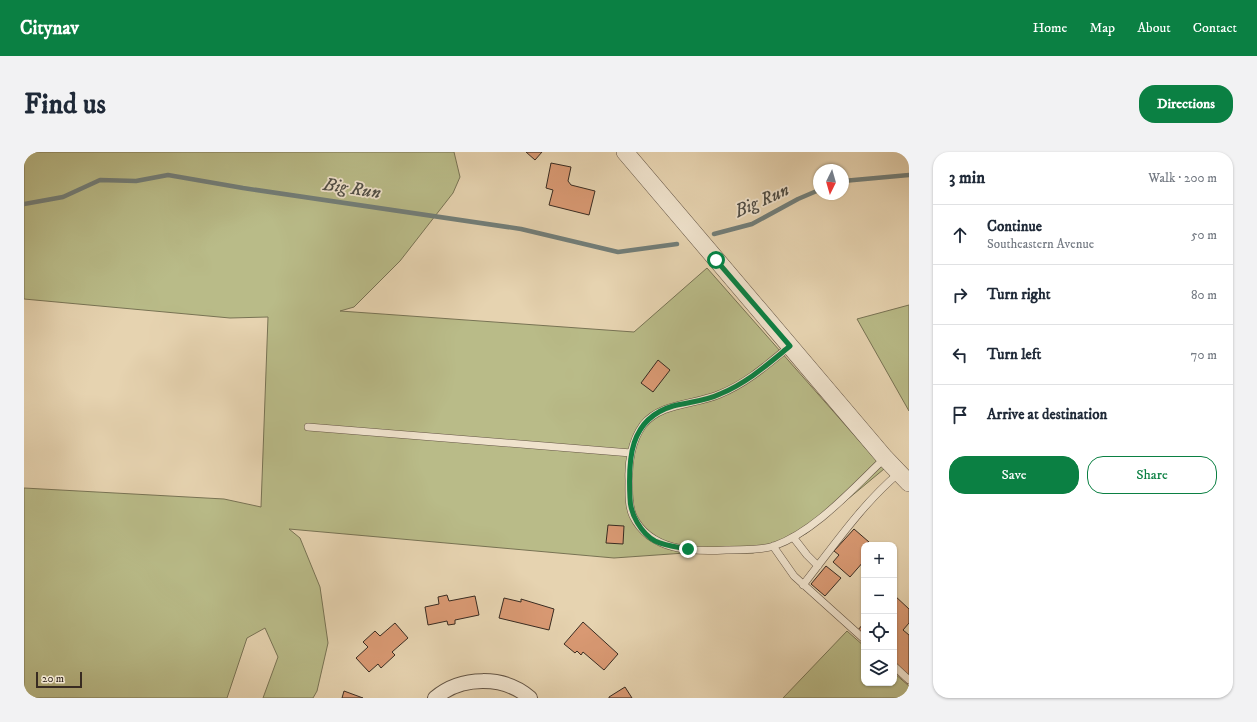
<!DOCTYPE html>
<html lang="en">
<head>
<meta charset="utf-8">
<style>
  :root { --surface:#fff; --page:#f2f2f3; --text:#1f2937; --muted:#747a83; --line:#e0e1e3; --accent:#0b8043 }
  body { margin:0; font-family:"IM FELL DW Pica",serif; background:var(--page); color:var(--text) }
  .controls { position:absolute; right:12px; bottom:12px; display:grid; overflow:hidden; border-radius:8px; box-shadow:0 1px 3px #0004 }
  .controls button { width:36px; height:36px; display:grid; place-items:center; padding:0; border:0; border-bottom:1px solid var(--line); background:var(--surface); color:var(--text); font:20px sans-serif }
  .compass { position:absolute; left:789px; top:12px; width:36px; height:36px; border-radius:50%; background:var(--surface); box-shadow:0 1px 3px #0004; rotate:185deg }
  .scale { position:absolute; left:12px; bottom:10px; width:46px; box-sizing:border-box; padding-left:4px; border:2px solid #382b21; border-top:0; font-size:11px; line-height:14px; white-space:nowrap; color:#382b21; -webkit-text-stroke:3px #efe2cc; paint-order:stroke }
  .stop { position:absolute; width:12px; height:12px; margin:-9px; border:3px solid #0b8043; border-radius:50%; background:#fff }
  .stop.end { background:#0b8043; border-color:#fff; box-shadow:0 1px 4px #0008 }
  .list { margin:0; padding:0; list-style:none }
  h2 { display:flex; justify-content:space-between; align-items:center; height:52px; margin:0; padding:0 16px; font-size:17px }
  h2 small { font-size:13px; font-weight:400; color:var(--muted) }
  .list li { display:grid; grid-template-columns:26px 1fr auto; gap:12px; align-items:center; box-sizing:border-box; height:60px; padding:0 16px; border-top:1px solid var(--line) }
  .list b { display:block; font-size:15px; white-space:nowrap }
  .list p { margin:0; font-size:13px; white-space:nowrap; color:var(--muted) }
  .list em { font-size:13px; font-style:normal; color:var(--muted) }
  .actions { display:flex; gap:8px; padding:12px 16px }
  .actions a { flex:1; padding:9px 0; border:1px solid var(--accent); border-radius:16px; text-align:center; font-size:14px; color:var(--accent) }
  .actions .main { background:var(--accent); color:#fff }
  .icon { flex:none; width:22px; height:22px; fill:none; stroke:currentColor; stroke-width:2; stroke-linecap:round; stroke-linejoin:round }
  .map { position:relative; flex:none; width:885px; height:546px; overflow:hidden; border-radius:16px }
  header { display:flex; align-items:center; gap:24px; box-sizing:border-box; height:56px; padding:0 20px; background:var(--accent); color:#fff }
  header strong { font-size:19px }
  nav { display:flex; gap:22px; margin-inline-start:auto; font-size:14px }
  .intro { display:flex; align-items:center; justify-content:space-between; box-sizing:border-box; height:96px; padding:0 24px }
  h1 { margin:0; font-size:28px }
  .button { padding:10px 18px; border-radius:16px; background:var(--accent); color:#fff; font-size:14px; font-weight:700 }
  main { display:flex; gap:24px; padding:0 24px }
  aside { flex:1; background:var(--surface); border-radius:16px; box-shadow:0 1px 3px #0004 }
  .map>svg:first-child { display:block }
</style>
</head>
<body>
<header>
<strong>Citynav</strong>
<nav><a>Home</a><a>Map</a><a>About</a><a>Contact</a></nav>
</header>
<div class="intro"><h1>Find us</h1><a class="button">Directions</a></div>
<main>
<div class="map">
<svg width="885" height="546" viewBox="0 0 885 546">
  <rect width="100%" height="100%" fill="#e6d3b0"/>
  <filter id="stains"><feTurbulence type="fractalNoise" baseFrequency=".005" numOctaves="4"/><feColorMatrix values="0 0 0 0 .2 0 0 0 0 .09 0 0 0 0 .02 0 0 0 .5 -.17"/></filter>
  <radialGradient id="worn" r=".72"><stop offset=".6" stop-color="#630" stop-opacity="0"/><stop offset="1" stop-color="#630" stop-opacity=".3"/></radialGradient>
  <!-- green -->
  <path fill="#b9bb88" stroke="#787354" d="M0 0H430L436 25 429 41 376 109 330 155 316 159 610 180 683 116 860 317 783 381 768 389 729 401H661L590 406 265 377 276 386 296 435 304 491 293 539 289 546H239L254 505 241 476 223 486 203 546H0V336L200 347 237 355 244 165 206 166 0 147Z
    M885 153V259L833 167Z
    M823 479 840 494V531H870V521L885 534V546H759Z"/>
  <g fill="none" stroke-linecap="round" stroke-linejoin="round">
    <!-- stream -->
    <path stroke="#727e79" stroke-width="4.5" d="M819 29 885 23
      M0 52 39 45 76 28 112 29 144 23 219 36 497 77 594 100 653 92
      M690 82 728 72 774 47 795 38"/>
  </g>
  <!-- building -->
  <path fill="#d99973" stroke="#382b21" d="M502 0H518L511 8Z
    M527 11 547 15 544 29 547 33 571 39 565 63 525 53 529 38 522 36Z
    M634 208 646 218 629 240 617 231Z
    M584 373 600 374 599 392 582 391Z
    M830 377 845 390 840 393V409L826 425 809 410 815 403 810 399Z
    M802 414 817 426 801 444 787 432Z
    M423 443 425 449 451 444 455 463 431 468V472L424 473 423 469 404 473 401 455 415 452 414 445Z
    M870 443 885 457V471L879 478 885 483V524L870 511Z
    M480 446 497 450V447L530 457 525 478 475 466Z
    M559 470 594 502 580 518 559 500 557 503 553 499 551 501 540 492Z
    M371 471 384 486 368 500 371 503 357 516 354 512 345 520 332 506 344 495 339 490 351 479 356 484Z
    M840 471V485L833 479Z
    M601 535 608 546H585V545Z
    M320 539 339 546H318Z"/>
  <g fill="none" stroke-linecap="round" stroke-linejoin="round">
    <!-- service casing -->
    <g stroke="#645545" stroke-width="8">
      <path id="service" d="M766 194C744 212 723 231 696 242 672 253 637 250 619 273 608 288 604 310 605 328 605 339 604 353 609 364 626 399 668 400 702 398 717 397 736 399 750 394 792 379 829 336 861 306
        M284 275 607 301
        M769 385 783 403 794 414
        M749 394 770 424 840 487
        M779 433C809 395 838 352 875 321
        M870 514 885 528"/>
    </g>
    <!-- minor casing -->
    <g stroke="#645545" stroke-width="16">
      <path id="minor" d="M411 546C437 524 480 523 506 546"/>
    </g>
    <!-- tertiary casing -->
    <g stroke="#645545" stroke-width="18">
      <path id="tertiary" d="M601 0 861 306 885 331"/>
    </g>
    <!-- service -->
    <use href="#service" stroke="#efe2cc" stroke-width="7"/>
    <!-- minor -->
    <use href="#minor" stroke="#efe2cc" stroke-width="14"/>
    <!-- tertiary -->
    <use href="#tertiary" stroke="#efe2cc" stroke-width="17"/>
  </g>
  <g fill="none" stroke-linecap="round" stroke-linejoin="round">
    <!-- route -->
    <path stroke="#0b8043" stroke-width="5" d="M664 397C653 395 641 394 631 389 617 381 606 362 606 346 604 308 605 267 649 254 665 250 682 249 696 242 723 231 744 212 766 194L692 108"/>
  </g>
  <g text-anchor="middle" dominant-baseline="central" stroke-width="3.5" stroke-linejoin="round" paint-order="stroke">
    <!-- water labels -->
    <g font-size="18" font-style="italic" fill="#504e46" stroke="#efe2cc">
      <text transform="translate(328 37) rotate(9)">Big Run</text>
      <text transform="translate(738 49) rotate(-24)">Big Run</text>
    </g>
  </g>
  <rect width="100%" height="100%" filter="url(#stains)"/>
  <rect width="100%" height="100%" fill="url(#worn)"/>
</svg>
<div class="controls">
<button>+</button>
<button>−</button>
<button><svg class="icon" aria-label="locate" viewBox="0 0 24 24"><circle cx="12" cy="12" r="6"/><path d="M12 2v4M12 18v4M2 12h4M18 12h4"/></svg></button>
<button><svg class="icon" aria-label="layers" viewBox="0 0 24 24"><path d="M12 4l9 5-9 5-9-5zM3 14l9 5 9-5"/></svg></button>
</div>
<svg class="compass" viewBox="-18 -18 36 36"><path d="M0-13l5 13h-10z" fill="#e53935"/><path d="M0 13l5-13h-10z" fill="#747a83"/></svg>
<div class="scale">20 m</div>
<div class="stop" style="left:692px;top:108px"></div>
<div class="stop end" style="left:664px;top:397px"></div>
</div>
<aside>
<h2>3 min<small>Walk · 200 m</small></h2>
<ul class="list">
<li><svg class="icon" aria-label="ahead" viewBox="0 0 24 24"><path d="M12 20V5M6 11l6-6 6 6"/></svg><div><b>Continue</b><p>Southeastern Avenue</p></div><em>50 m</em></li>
<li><svg class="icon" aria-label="right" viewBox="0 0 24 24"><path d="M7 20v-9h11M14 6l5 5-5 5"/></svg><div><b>Turn right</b></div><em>80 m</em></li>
<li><svg class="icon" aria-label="left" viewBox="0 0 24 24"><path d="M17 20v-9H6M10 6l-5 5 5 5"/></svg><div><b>Turn left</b></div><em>70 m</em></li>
<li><svg class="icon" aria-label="arrive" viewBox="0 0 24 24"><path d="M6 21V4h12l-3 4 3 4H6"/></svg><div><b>Arrive at destination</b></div></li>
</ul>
<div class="actions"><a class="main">Save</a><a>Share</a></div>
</aside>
</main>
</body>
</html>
